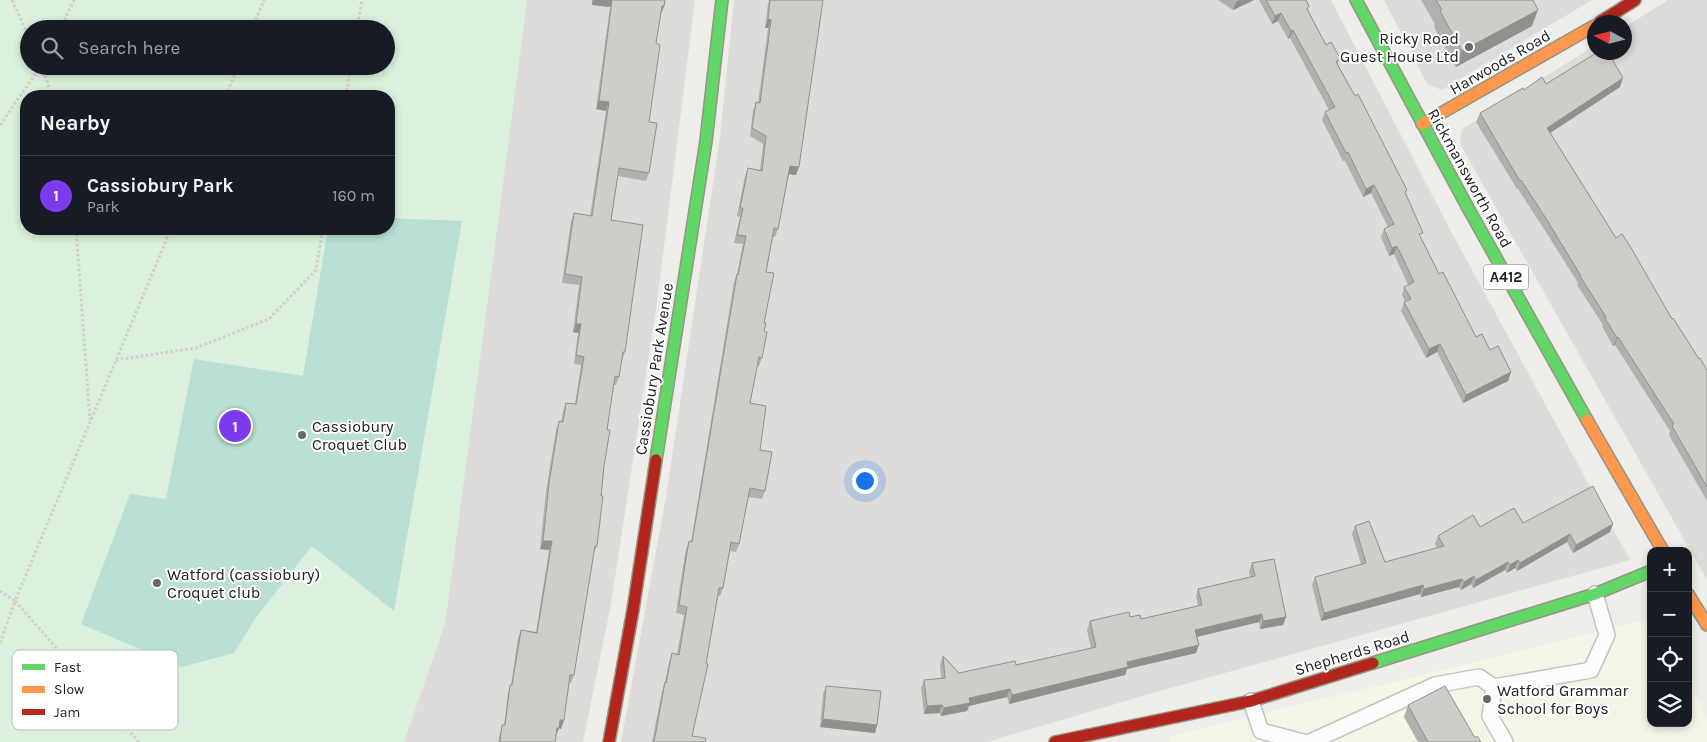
<!DOCTYPE html>
<html lang="en">
<head>
<meta charset="utf-8">
<style>
  :root { --surface:#171b24; --page:#242831; --text:#f1f3f6; --muted:#9ea1a6; --line:#363941; --accent:#7c3aed }
  body { margin:0; font-family:Karla,sans-serif; background:var(--page); color:var(--text) }
  .controls { position:absolute; right:15px; bottom:15px; display:grid; overflow:hidden; border-radius:10px; box-shadow:0 2px 8px #0003 }
  .controls button { width:45px; height:45px; display:grid; place-items:center; padding:0; border:0; border-bottom:1px solid var(--line); background:var(--surface); color:var(--text); font:25px sans-serif }
  .compass { position:absolute; left:1587px; top:15px; width:45px; height:45px; border-radius:50%; background:var(--surface); box-shadow:0 2px 8px #0003; rotate:277deg }
  .you { position:absolute; left:864px; top:480px; width:18px; height:18px; margin:-12px; border:4px solid #fff; border-radius:50%; background:#1a73e8; box-shadow:0 0 0 8px #1a73e833 }
  .badge { display:grid; place-items:center; width:32px; height:32px; border-radius:50%; background:var(--accent); color:#fff; font-size:16px; font-weight:700 }
  .pin { position:absolute; translate:-50% -50%; border:2px solid #fff; box-shadow:0 1px 5px #0006 }
  .list { margin:0; padding:0; list-style:none }
  h2 { display:flex; justify-content:space-between; align-items:center; height:65px; margin:0; padding:0 20px; font-size:21px }
  h2 small { font-size:16px; font-weight:400; color:var(--muted) }
  .list li { display:grid; grid-template-columns:32px 1fr auto; gap:15px; align-items:center; box-sizing:border-box; height:80px; padding:0 20px; border-top:1px solid var(--line) }
  .list b { display:block; font-size:19px; white-space:nowrap }
  .list p { margin:0; font-size:16px; white-space:nowrap; color:var(--muted) }
  .list em { font-size:16px; font-style:normal; color:var(--muted) }
  .icon { flex:none; width:28px; height:28px; fill:none; stroke:currentColor; stroke-width:2; stroke-linecap:round; stroke-linejoin:round }
  .map { position:relative; flex:none; width:1707px; height:742px; overflow:hidden }
  .search { position:absolute; background:var(--surface); box-shadow:0 2px 8px #0003; left:20px; top:20px; width:375px; height:55px; display:flex; align-items:center; gap:12px; box-sizing:border-box; padding:0 18px; border-radius:28px; color:var(--muted); font-size:19px }
  .panel { position:absolute; background:var(--surface); box-shadow:0 2px 8px #0003; left:20px; top:90px; width:375px; height:145px; border-radius:20px }
  .map>svg:first-child { display:block }
</style>
</head>
<body>
<div class="map">
<svg width="1707" height="742" viewBox="0 0 1707 742">
  <rect width="100%" height="100%" fill="#eeede9"/>
  <!-- residential -->
  <path fill="#dddcda" d="M527 0H695L657 303 611 604 583 742H404L445 623Z
    M734 0H1331L1446 222 1630 560 1146 695 987 742H621L666 497 720 137Z
    M1384 0H1592L1442 90 1427 84Z
    M1668 0H1707V580L1460 144 1462 129 1594 46V52H1624L1625 27Z"/>
  <!-- education -->
  <path fill="#f4f5e7" d="M1651 619V723H1688V679L1707 719V742H1170L1167 737Z"/>
  <!-- park -->
  <path fill="#dbf0dd" fill-rule="evenodd" d="M0 0H527L445 623 404 742H0ZM29 29H386V66H29ZM26 96H389V229H26Z"/>
  <!-- pitch -->
  <path fill="#badfd5" d="M389 218 462 221 394 611 316 549 311 547 255 619 234 653 182 667 81 624 130 494 166 499 194 359 303 376 328 229H389Z"/>
  <g fill="none" stroke-linecap="round" stroke-linejoin="round">
    <!-- lane casing -->
    <g stroke="#c4c3c1" stroke-width="18">
      <path id="lane" d="M1251 701 1261 731 1303 742
        M1310 742 1435 685 1479 677 1494 687
        M1505 742 1490 716 1494 687 1591 670 1607 635 1595 594"/>
    </g>
    <!-- fast casing -->
    <g stroke="#929683" stroke-width="14">
      <path id="fast" d="M1356 0 1468 208 1587 420
        M656 460 706 141 722 0
        M1373 663 1595 594 1651 571"/>
    </g>
    <!-- slow casing -->
    <g stroke="#929683" stroke-width="14">
      <path id="slow" d="M1422 124 1594 26
        M1587 420 1663 551
        M1688 594 1707 625"/>
    </g>
    <!-- jam casing -->
    <g stroke="#929683" stroke-width="14">
      <path id="jam" d="M1600 22 1635 0
        M609 742 633 610 656 460
        M1055 742 1251 701 1373 663"/>
    </g>
    <!-- path -->
    <path stroke="#d5cdc9" stroke-width="3" stroke-dasharray="2.5 2.5" stroke-linecap="butt" d="M12 0 29 37
      M60 29 74 0
      M252 29 264 0
      M357 29 362 0
      M42 66 52 96
      M226 96 238 66
      M346 96 351 66
      M0 125 41 66
      M76 229 90 420
      M116 360 196 348 269 319 316 270 323 229
      M0 591 15 601 0 643
      M139 742 15 601 171 229"/>
    <!-- lane -->
    <use href="#lane" stroke="#fcfcfc" stroke-width="15"/>
    <!-- fast -->
    <use href="#fast" stroke="#63d668" stroke-width="11"/>
    <!-- slow -->
    <use href="#slow" stroke="#ff974d" stroke-width="11"/>
    <!-- jam -->
    <use href="#jam" stroke="#b3261e" stroke-width="11"/>
  </g>
  <!-- wall -->
  <path fill="#b2b0ae" d="M592 0H665L664 6 661 14 656 43 649 122V173L646 181 618 176 611 220 625 352 622 361 621 360 619 377 616 385H613L607 430 604 466 597 546 593 554 574 675 571 683H569L564 720 561 729 559 728 556 735 555 742H498L500 733 502 725H504L508 693 511 685 518 638 521 630 536 632 549 550 540 549 546 491 556 430 559 421 561 422 563 411 566 403 575 404 581 365 574 364 578 333 573 332 579 285 562 283 571 221 574 213 590 216 606 111 596 109 610 7 592 5Z
    M769 0H823L799 167 796 175 789 174 778 229 775 237H773L766 272 764 331 762 358 759 366H757L750 403 760 450 765 491 762 499 748 497 739 544 736 552 730 551 723 588 720 596H718L692 736 705 742H652L662 691 665 682 669 662 672 653 677 654 684 615 676 613 683 566 686 549 689 541 691 542 734 282 737 274 743 244 734 243 740 217 737 216 745 176 748 168 760 170 763 144 750 136 753 111 756 102 758 103 768 28H765L768 4Z
    M1218 0H1254L1233 10Z
    M1259 0H1306L1308 11 1326 45 1340 58 1337 65 1406 194 1421 238 1439 274 1476 337 1511 372 1508 381 1463 403 1437 352 1426 358 1401 311 1404 302H1405L1402 295 1404 287 1408 285 1394 254 1389 256 1381 237 1384 229 1388 227 1371 193 1363 197 1345 161H1343L1322 120 1325 112 1329 110 1290 38 1288 39 1278 21 1272 24Z
    M1421 0H1533L1532 26 1456 67 1434 27 1435 24Z
    M1546 84 1620 87 1550 133 1616 238 1707 370V501L1669 435 1670 431 1615 345 1613 346 1602 326 1603 325 1577 285 1578 283 1544 229 1518 189H1517L1476 122 1480 113 1524 90Z
    M1523 523 1610 532 1573 553 1567 542 1517 571 1515 568 1507 573 1505 570 1473 588 1471 584 1461 590 1459 587 1421 597 1420 594 1321 621 1312 585 1315 577 1361 564 1352 534 1355 526 1385 562 1437 548 1435 544 1438 536 1480 527Z
    M1252 563 1286 617 1283 625 1260 629 1259 622 1197 637 1196 653 1127 669 1125 675 1009 704 1007 697 969 706 967 711 941 716 939 713 924 714 921 688 924 680 941 678 940 665 943 656 959 673 1016 665 1091 648 1087 630 1090 621 1130 617 1141 619 1198 606 1196 597 1198 589 1250 577 1249 571Z
    M826 686 877 725 875 733 820 727 823 694Z
    M1408 705 1475 738 1481 742H1418L1404 717Z"/>
  <!-- shaded-wall -->
  <path fill="#91908d" d="M593 0H612L610 7 592 5Z
    M1240 0H1254L1233 10 1236 2Z
    M662 6H664L661 14H659Z
    M1538 10 1532 26 1456 67 1462 51Z
    M1281 13 1278 21 1272 24 1275 16Z
    M768 19 771 20 768 28H765Z
    M1293 30 1290 38 1288 39 1291 31Z
    M1623 78 1620 87 1544 137 1547 128Z
    M599 101 609 102 606 111 596 109Z
    M790 166 799 167 796 175 787 174Z
    M1374 185 1371 193 1363 197 1366 189Z
    M1397 246 1394 254 1389 256 1392 248Z
    M576 324H581L578 333 573 332Z
    M1618 337 1615 345 1613 346 1617 338Z
    M1440 344 1437 352 1426 358 1429 349Z
    M1511 372 1508 381 1463 403 1466 395Z
    M1613 524 1610 532 1573 553 1576 545Z
    M1570 534 1567 542 1517 571 1520 563Z
    M543 541H552L549 550 540 549Z
    M1518 560 1515 568 1507 573 1510 565Z
    M1508 562 1505 570 1473 588 1476 580Z
    M1474 576 1471 584 1461 590 1464 582Z
    M1462 579 1459 587 1421 597 1424 589Z
    M1423 585 1420 594 1321 621 1324 613Z
    M1262 614 1259 622 1192 638 1195 630Z
    M1286 617 1283 625 1260 629 1263 621Z
    M1199 645 1196 653 1127 669 1125 675 1009 704 1012 695 1127 662Z
    M1010 689 1007 697 969 706 967 711 941 716 944 708 969 698Z
    M942 705 939 713 924 714 927 706Z
    M823 719 877 725 875 733 820 727Z
    M560 720H564L561 729 559 728 556 736H554Z"/>
  <!-- building -->
  <path fill="#cfcdca" stroke="#91908d" d="M612 0H665L664 6H662L656 43 660 45 649 122 657 123 649 173 619 168 611 220 643 225 625 352H623L619 377 615 376 607 430H610L604 466 601 496H603L597 546H595L574 675H570L564 720H560L559 728H557L555 742H500L502 725H505L510 685H512L521 630 537 633 552 541H543L549 483 559 421 563 422 566 403 576 404 584 357 576 355 581 324H576L582 277 565 274 574 213 592 216 609 102 599 101Z
    M770 0H823L799 167 790 166 778 229 774 228 766 272 774 273 764 323H766L764 331 767 332 762 358 759 357 750 403 766 406 760 450 772 452 765 491 750 488 739 544 731 542 723 588H719L706 664H708L692 736 706 738 705 742H654L665 682 666 683 672 653 679 655 687 607 679 605 686 558 689 541 692 542 737 274 738 275 746 236 737 235 743 208H740L748 168 762 171 766 136 752 128 756 102 760 103 771 20 768 19Z
    M1266 0H1306L1309 6 1307 9 1326 45 1331 42 1340 58 1336 62 1355 96 1358 94 1407 190 1405 192 1423 233 1419 234 1439 274 1443 272 1476 337 1482 334 1490 350 1498 346 1511 372 1466 395 1440 344 1429 349 1404 302 1411 299 1404 287 1414 282 1397 246 1392 248 1384 229 1394 224 1374 185 1366 189 1348 152 1346 153 1325 112 1335 107 1293 30 1291 31 1281 13 1275 16Z
    M1436 0H1533L1538 10 1462 51 1440 11 1442 10Z
    M1598 52H1608L1623 78 1547 128 1616 238 1622 234 1630 246 1672 319 1673 318 1699 359 1700 358 1707 370V487L1672 426 1674 424 1618 337 1617 338 1605 318 1606 317 1580 276H1581L1547 220 1521 180 1520 181 1480 113 1523 88 1524 90 1542 77 1546 84Z
    M1593 486 1613 524 1576 545 1570 534 1520 563 1518 560 1510 565 1508 562 1476 580 1474 576 1464 582 1462 579 1424 589 1423 585 1324 613 1315 577 1366 563 1355 526 1369 521 1385 562 1444 546 1438 536 1473 515 1480 527 1514 508 1523 523Z
    M1274 559 1286 617 1263 621 1262 614 1195 630 1199 645 1127 662 1128 667 1012 695 1010 689 969 698 970 703 944 708 942 705 927 706 924 680 945 678 943 656 959 673 1015 661 1016 665 1096 647 1090 621 1129 612 1130 617 1140 615 1141 619 1202 605 1198 589 1255 576 1252 563Z
    M826 686 881 691 877 725 823 719Z
    M1445 686 1475 738 1477 736 1481 742H1428L1408 705Z"/>
  <!-- markers -->
  <g fill="#686866" stroke="#fff" stroke-width="2">
    <circle cx="1469" cy="47" r="5"/>
    <circle cx="302" cy="435" r="5"/>
    <circle cx="157" cy="583" r="5"/>
    <circle cx="1487" cy="699" r="5"/>
  </g>
  <g text-anchor="middle" dominant-baseline="central" stroke-width="4" stroke-linejoin="round" paint-order="stroke">
    <!-- shield labels -->
    <rect fill="#fff" stroke="#636363" stroke-width="1" x="1483.5" y="264.5" width="45" height="25" rx="4"/>
    <g font-size="15" font-weight="bold" fill="#202020">
      <text x="1506" y="277">A412</text>
    </g>
    <!-- poi labels -->
    <g font-size="16" fill="#202020" stroke="#fff" text-anchor="start">
      <text x="1459" y="38" text-anchor="end">Ricky Road<tspan x="1459" dy="18">Guest House Ltd</tspan></text>
      <text x="312" y="426">Cassiobury<tspan x="312" dy="18">Croquet Club</tspan></text>
      <text x="167" y="574">Watford (cassiobury)<tspan x="167" dy="18">Croquet club</tspan></text>
      <text x="1497" y="690">Watford Grammar<tspan x="1497" dy="18">School for Boys</tspan></text>
    </g>
    <!-- street labels -->
    <g font-size="16" fill="#202020" stroke="#fff">
      <text transform="translate(1500 62) rotate(-30)">Harwoods Road</text>
      <text transform="translate(1470 178) rotate(61)">Rickmansworth Road</text>
      <text transform="translate(654 369) rotate(-81)">Cassiobury Park Avenue</text>
      <text transform="translate(1352 653) rotate(-17)">Shepherds Road</text>
    </g>
  </g>
  <!-- legend -->
  <rect x="12" y="650" width="166" height="80" rx="8" fill="#fff" stroke="#bcbcbc" stroke-width="1"/>
  <rect x="22" y="664" width="23" height="6" fill="#63d668"/>
  <rect x="22" y="686" width="23" height="7" fill="#ff974d"/>
  <rect x="22" y="709" width="23" height="6" fill="#b3261e"/>
  <g font-size="14" fill="#202020">
    <text x="54" y="672">Fast</text>
    <text x="54" y="694">Slow</text>
    <text x="54" y="717">Jam</text>
  </g>
</svg>
<div class="controls">
<button>+</button>
<button>−</button>
<button><svg class="icon" aria-label="locate" viewBox="0 0 24 24"><circle cx="12" cy="12" r="6"/><path d="M12 2v4M12 18v4M2 12h4M18 12h4"/></svg></button>
<button><svg class="icon" aria-label="layers" viewBox="0 0 24 24"><path d="M12 4l9 5-9 5-9-5zM3 14l9 5 9-5"/></svg></button>
</div>
<svg class="compass" viewBox="-18 -18 36 36"><path d="M0-13l5 13h-10z" fill="#e53935"/><path d="M0 13l5-13h-10z" fill="#9ea1a6"/></svg>
<div class="you"></div>
<div class="pin badge" style="left:235px;top:426px">1</div>
<div class="search"><svg class="icon" aria-label="search" viewBox="0 0 24 24"><circle cx="10" cy="10" r="6"/><path d="M15 15l6 6"/></svg>Search here</div>
<section class="panel">
<h2>Nearby<small></small></h2>
<ul class="list">
<li><span class="badge">1</span><div><b>Cassiobury Park</b><p>Park</p></div><em>160 m</em></li>
</ul>
</section>
</div>
</body>
</html>
